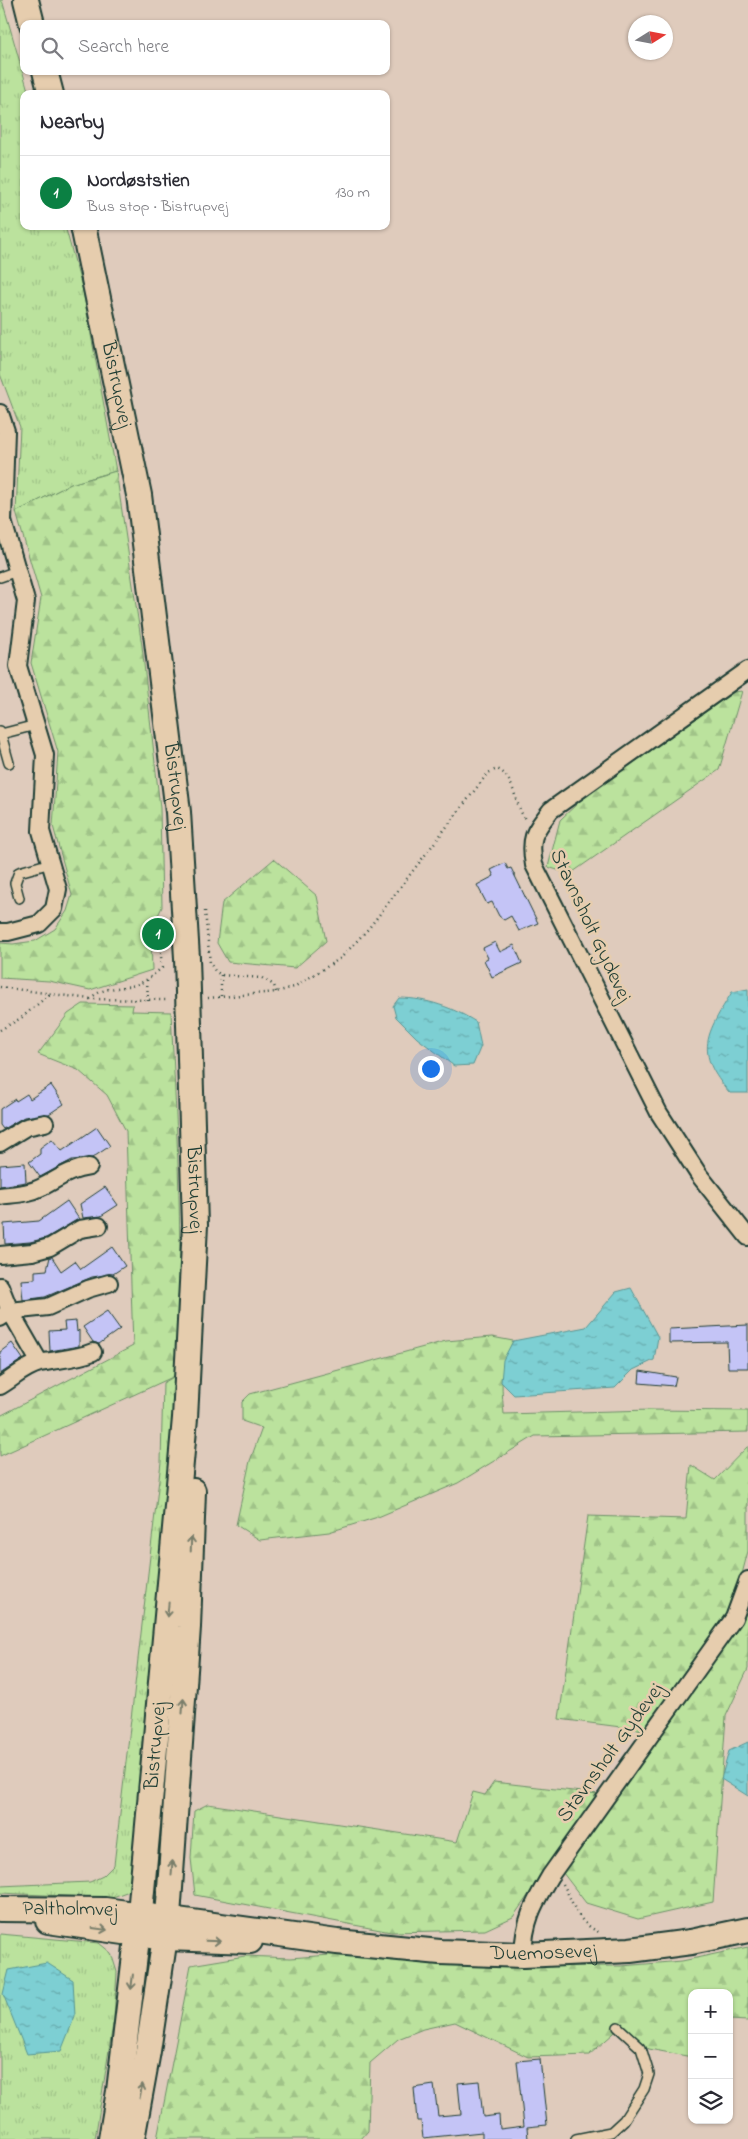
<!DOCTYPE html>
<html lang="en">
<head>
<meta charset="utf-8">
<style>
  :root { --surface:#fff; --page:#f7f7f7; --text:#2b2b33; --muted:#7c7c81; --line:#e1e1e2; --accent:#0b8043 }
  body { margin:0; font-family:"Indie Flower",sans-serif; background:var(--page); color:var(--text) }
  .controls { position:absolute; right:15px; bottom:15px; display:grid; overflow:hidden; border-radius:10px; box-shadow:0 1px 4px #0004 }
  .controls button { width:45px; height:45px; display:grid; place-items:center; padding:0; border:0; border-bottom:1px solid var(--line); background:var(--surface); color:var(--text); font:25px sans-serif }
  .compass { position:absolute; left:628px; top:15px; width:45px; height:45px; border-radius:50%; background:var(--surface); box-shadow:0 1px 4px #0004; rotate:79deg }
  .you { position:absolute; left:430px; top:1068px; width:18px; height:18px; margin:-12px; border:4px solid #fff; border-radius:50%; background:#1a73e8; box-shadow:0 0 0 8px #1a73e833 }
  .badge { display:grid; place-items:center; width:32px; height:32px; border-radius:50%; background:var(--accent); color:#fff; font-size:16px; font-weight:700 }
  .pin { position:absolute; translate:-50% -50%; border:2px solid #fff; box-shadow:0 1px 5px #0006 }
  .list { margin:0; padding:0; list-style:none }
  h2 { display:flex; justify-content:space-between; align-items:center; height:65px; margin:0; padding:0 20px; font-size:21px }
  h2 small { font-size:16px; font-weight:400; color:var(--muted) }
  .list li { display:grid; grid-template-columns:32px 1fr auto; gap:15px; align-items:center; box-sizing:border-box; height:75px; padding:0 20px; border-top:1px solid var(--line) }
  .list b { display:block; font-size:19px; white-space:nowrap }
  .list p { margin:0; font-size:16px; white-space:nowrap; color:var(--muted) }
  .list em { font-size:16px; font-style:normal; color:var(--muted) }
  .icon { flex:none; width:28px; height:28px; fill:none; stroke:currentColor; stroke-width:2; stroke-linecap:round; stroke-linejoin:round }
  .map { position:relative; flex:none; width:748px; height:2139px; overflow:hidden }
  .search { position:absolute; background:var(--surface); box-shadow:0 1px 4px #0004; left:20px; top:20px; width:370px; height:55px; display:flex; align-items:center; gap:12px; box-sizing:border-box; padding:0 18px; border-radius:10px; color:var(--muted); font-size:19px }
  .panel { position:absolute; background:var(--surface); box-shadow:0 1px 4px #0004; left:20px; top:90px; width:370px; height:140px; border-radius:10px }
  .map>svg:first-child { display:block }
</style>
</head>
<body>
<div class="map">
<svg width="748" height="2139" viewBox="0 0 748 2139">
  <defs>
    <pattern id="grass-tufts" width="24" height="20" patternUnits="userSpaceOnUse" patternTransform="scale(1.25)"><rect width="24" height="20" fill="#bbe29d"/><path d="M3 7l-1-3M5 7V3M7 7l1-3M15 17l-1-3M17 17v-4M19 17l1-3" fill="none" stroke="#a0c388"/></pattern>
    <pattern id="forest-firs" width="22" height="20" patternUnits="userSpaceOnUse" patternTransform="scale(1.25)"><rect width="22" height="20" fill="#bbe29d"/><path d="M5 1l3.5 6h-7zM16 11l3.5 6h-7z" fill="#a0c388"/></pattern>
    <pattern id="water-ripples" width="26" height="14" patternUnits="userSpaceOnUse" patternTransform="scale(1.25)"><rect width="26" height="14" fill="#7dcfd3"/><path d="M2 4q2-2 4 0t4 0M15 11q2-2 4 0t4 0" fill="none" stroke="#66a9ac"/></pattern>
  </defs>
  <rect width="100%" height="100%" fill="#dfcbbc"/>
  <filter id="ink" filterUnits="userSpaceOnUse"><feTurbulence type="fractalNoise" baseFrequency=".02" numOctaves="2"/><feDisplacementMap in="SourceGraphic" scale="10" xChannelSelector="R" yChannelSelector="G"/><feConvolveMatrix kernelMatrix="1 2 1 2 8 2 1 2 1" color-interpolation-filters="sRGB"/></filter>
  <g filter="url(#ink)">
    <!-- grass -->
    <path fill="url(#grass-tufts)" stroke="#6d9068" d="M0 0H2L29 94H24V226H65L83 291 116 471 71 484 16 512 20 427 0 374Z
      M177 1375 135 1868 129 1891 110 1898 0 1893V1886L90 1882 103 1876 114 1865 161 1462 163 1383Z
      M0 1934 99 1943 111 1953 117 1972 114 2018 95 2139H0Z"/>
    <!-- forest -->
    <path fill="url(#forest-firs)" stroke="#6d9068" d="M116 471 142 646 160 808 162 907C151 927 151 947 152 970L90 990 49 981 0 978V943L13 944 35 941 55 929 67 911 72 895 53 826 58 752 31 663 41 598 16 512 71 484Z
      M742 691 719 770 570 874 548 867 560 820 581 800 734 692Z
      M274 859 317 896 326 941 295 968 228 962 217 943 222 903Z
      M83 1004 133 1005 132 1011 171 1012C177 1133 184 1254 177 1375L0 1456V1416L133 1346 126 1131 107 1095 78 1070 38 1054 68 1014Z
      M492 1337 513 1341C500 1368 501 1384 504 1414L651 1410 748 1411V1432L535 1436 458 1483 378 1517 329 1532 260 1540 236 1525 250 1461 262 1428 242 1421V1402L250 1394 446 1341Z
      M748 1446V1551L735 1601 679 1687 644 1730 559 1719 588 1516 686 1519 691 1465 715 1480Z
      M748 1611V1669L726 1716 713 1902 638 1919 586 1903 563 1873Z
      M494 1782 599 1794 513 1917 485 1930 391 1932 195 1895 191 1858 194 1811 208 1804 457 1842 473 1792 485 1795Z
      M748 1947V2021L729 2020V1993H692V2057L649 2049 622 2026 589 2055 528 2057 455 2022 423 2029 398 2039 370 2063 368 2131 361 2139H157L191 1965 245 1956 290 1958 330 1955 493 1967 622 1966 682 1961Z"/>
    <!-- water -->
    <path fill="url(#water-ripples)" stroke="#579593" d="M748 989V1093H730C693 1052 707 1033 732 992Z
      M399 998C426 998 454 1008 476 1022L481 1046 473 1065 454 1066 417 1038 396 1017 393 1006Z
      M631 1288 658 1337 654 1360 633 1370 615 1388 514 1395 501 1382 503 1360 513 1341 586 1327 616 1292Z
      M748 1742V1796L721 1779 729 1751Z
      M47 1963 73 1980 75 2016 61 2051 27 2054 3 1994 9 1970Z"/>
    <!-- building -->
    <path fill="#c4c4f6" stroke="#1f3d34" d="M505 863 508 869 511 868 538 923 519 931 511 916 504 920 499 916 492 902 487 904 477 885 494 876 491 870Z
      M495 942 500 952 514 945 522 963 492 977 484 960 488 958 483 948Z
      M51 1085 64 1104 49 1114 24 1117 3 1129 0 1125V1109L15 1099 16 1101 27 1094 30 1099Z
      M97 1127 110 1146 92 1158 72 1160 40 1177 29 1162 40 1154V1148L52 1139 62 1151Z
      M25 1163 26 1182 0 1186V1165Z
      M105 1187 118 1205 101 1216 83 1218 80 1204Z
      M67 1201 79 1219 46 1238 30 1242 5 1244 4 1224 39 1221Z
      M112 1247 125 1266 113 1274 92 1277 45 1297 23 1300 21 1280 35 1279V1271L47 1270 50 1257H52L61 1271 75 1261 81 1269Z
      M107 1311 120 1329 99 1344 93 1342 83 1327Z
      M76 1321 77 1332 79 1330V1346L50 1351 49 1331 65 1330 64 1322Z
      M748 1325V1368H728L727 1342 669 1343V1329Z
      M12 1343 23 1359 0 1374V1352Z
      M640 1371 676 1377 674 1386 639 1383Z
      M540 2059 547 2125 527 2127 528 2139H482V2132L423 2138 421 2121H417L414 2088 434 2085 438 2116 461 2114 458 2083 479 2081 483 2117 499 2115 500 2129 524 2126 517 2061Z"/>
    <g fill="none" stroke-linecap="round" stroke-linejoin="round">
      <!-- lane casing -->
      <g stroke="#1f3d34" stroke-width="12">
        <path id="lane" d="M0 577 17 571
          M0 731 9 763
          M1 734 36 725
          M19 898 15 883 19 872 51 863
          M576 2139 611 2132 624 2120 644 2089 649 2074 641 2048 618 2027"/>
      </g>
      <!-- street casing -->
      <g stroke="#1f3d34" stroke-width="20">
        <path id="street" d="M0 413 6 431 3 521 26 601 18 666 45 755 41 831 58 889 54 909 39 924 8 932H0
          M748 670 551 810C534 832 529 837 534 865L659 1113 699 1175 748 1237
          M0 1143 26 1127 45 1123
          M0 1196C15 1194 29 1194 42 1187 60 1178 68 1170 89 1167
          M0 1255 32 1252 50 1247 80 1229 99 1226
          M0 1286 10 1311 40 1363
          M0 1318 10 1311 48 1307 88 1289 109 1283
          M0 1386C14 1378 24 1367 40 1363 58 1359 76 1359 93 1352
          M523 1955C524 1921 533 1905 550 1876L734 1618 748 1580"/>
      </g>
      <!-- secondary casing -->
      <g stroke="#1f3d34" stroke-width="28">
        <g id="secondary">
          <path d="M26 0 32 24"/>
          <path d="M45 71 51 94"/>
          <path id="s1" d="M83 226 139 495 178 812 187 958 195 1225 185 1418 140 1913 119 2091 111 2139"/>
          <path id="s2" d="M0 1909 105 1910 337 1942 440 1952 523 1955 630 1950 691 1942 748 1930"/>
          <path d="M48 1921 165 1938 250 1941"/>
          <path d="M132 2139 148 2051 168 1917 188 1627 193 1491"/>
        </g>
      </g>
      <!-- path -->
      <path stroke="#1f3d34" stroke-width="2.5" stroke-dasharray="1 4" stroke-linecap="butt" d="M205 911 210 963 215 971 221 975 262 978 274 985 276 992
        M221 975V996
        M147 980 148 1001
        M0 987 90 999 166 1000
        M208 998 276 992 294 987 341 958 369 928 488 773 497 769C515 776 514 805 526 820
        M90 999C104 985 121 990 138 984 147 981 154 974 162 968L160 944H166
        M0 1030 21 1018 50 994
        M563 1884C575 1905 575 1921 599 1932"/>
      <!-- lane -->
      <use href="#lane" stroke="#e6cdae" stroke-width="9"/>
      <!-- street -->
      <use href="#street" stroke="#e6cdae" stroke-width="16"/>
      <!-- secondary -->
      <use href="#secondary" stroke="#e6cdae" stroke-width="24"/>
    </g>
    <!-- one-way arrows -->
    <defs><path id="oneway-shaft" d="M-6 0H5M1.5-3L5.5 0L1.5 3" fill="none" stroke-width="1.6" stroke-linecap="round" stroke-linejoin="round" transform="scale(1.25)"/></defs>
    <g stroke="#797e6b">
      <use href="#oneway-shaft" transform="translate(191 1544) rotate(-88)"/>
      <use href="#oneway-shaft" transform="translate(168 1610) rotate(95)"/>
      <use href="#oneway-shaft" transform="translate(183 1706) rotate(-86)"/>
      <use href="#oneway-shaft" transform="translate(172 1868) rotate(-86)"/>
      <use href="#oneway-shaft" transform="translate(100 1929) rotate(8)"/>
      <use href="#oneway-shaft" transform="translate(213 1941) rotate(2)"/>
      <use href="#oneway-shaft" transform="translate(132 1982) rotate(97)"/>
      <use href="#oneway-shaft" transform="translate(141 2091) rotate(-79)"/>
    </g>
  </g>
  <g text-anchor="middle" dominant-baseline="central" stroke-width="5" stroke-linejoin="round" paint-order="stroke">
    <!-- street labels -->
    <g font-size="21" fill="#1f3d34" stroke="#e6cdae">
      <text stroke="none"><textPath href="#s1" startOffset="162">Bistrupvej</textPath></text>
      <text stroke="none"><textPath href="#s1" startOffset="568">Bistrupvej</textPath></text>
      <text transform="translate(590 926) rotate(65)">Stavnsholt Gydevej</text>
      <text stroke="none"><textPath href="#s1" startOffset="972">Bistrupvej</textPath></text>
      <text transform="translate(156 1746) rotate(-85)">Bistrupvej</text>
      <text transform="translate(611 1753) rotate(-54)">Stavnsholt Gydevej</text>
      <text stroke="none"><textPath href="#s2" startOffset="70">Paltholmvej</textPath></text>
      <text stroke="none"><textPath href="#s2" startOffset="546">Duemosevej</textPath></text>
    </g>
  </g>
</svg>
<div class="controls">
<button>+</button>
<button>−</button>
<button><svg class="icon" aria-label="layers" viewBox="0 0 24 24"><path d="M12 4l9 5-9 5-9-5zM3 14l9 5 9-5"/></svg></button>
</div>
<svg class="compass" viewBox="-18 -18 36 36"><path d="M0-13l5 13h-10z" fill="#e53935"/><path d="M0 13l5-13h-10z" fill="#7c7c81"/></svg>
<div class="you"></div>
<div class="pin badge" style="left:158px;top:934px">1</div>
<div class="search"><svg class="icon" aria-label="search" viewBox="0 0 24 24"><circle cx="10" cy="10" r="6"/><path d="M15 15l6 6"/></svg>Search here</div>
<section class="panel">
<h2>Nearby<small></small></h2>
<ul class="list">
<li><span class="badge">1</span><div><b>Nordøststien</b><p>Bus stop · Bistrupvej</p></div><em>130 m</em></li>
</ul>
</section>
</div>
</body>
</html>
